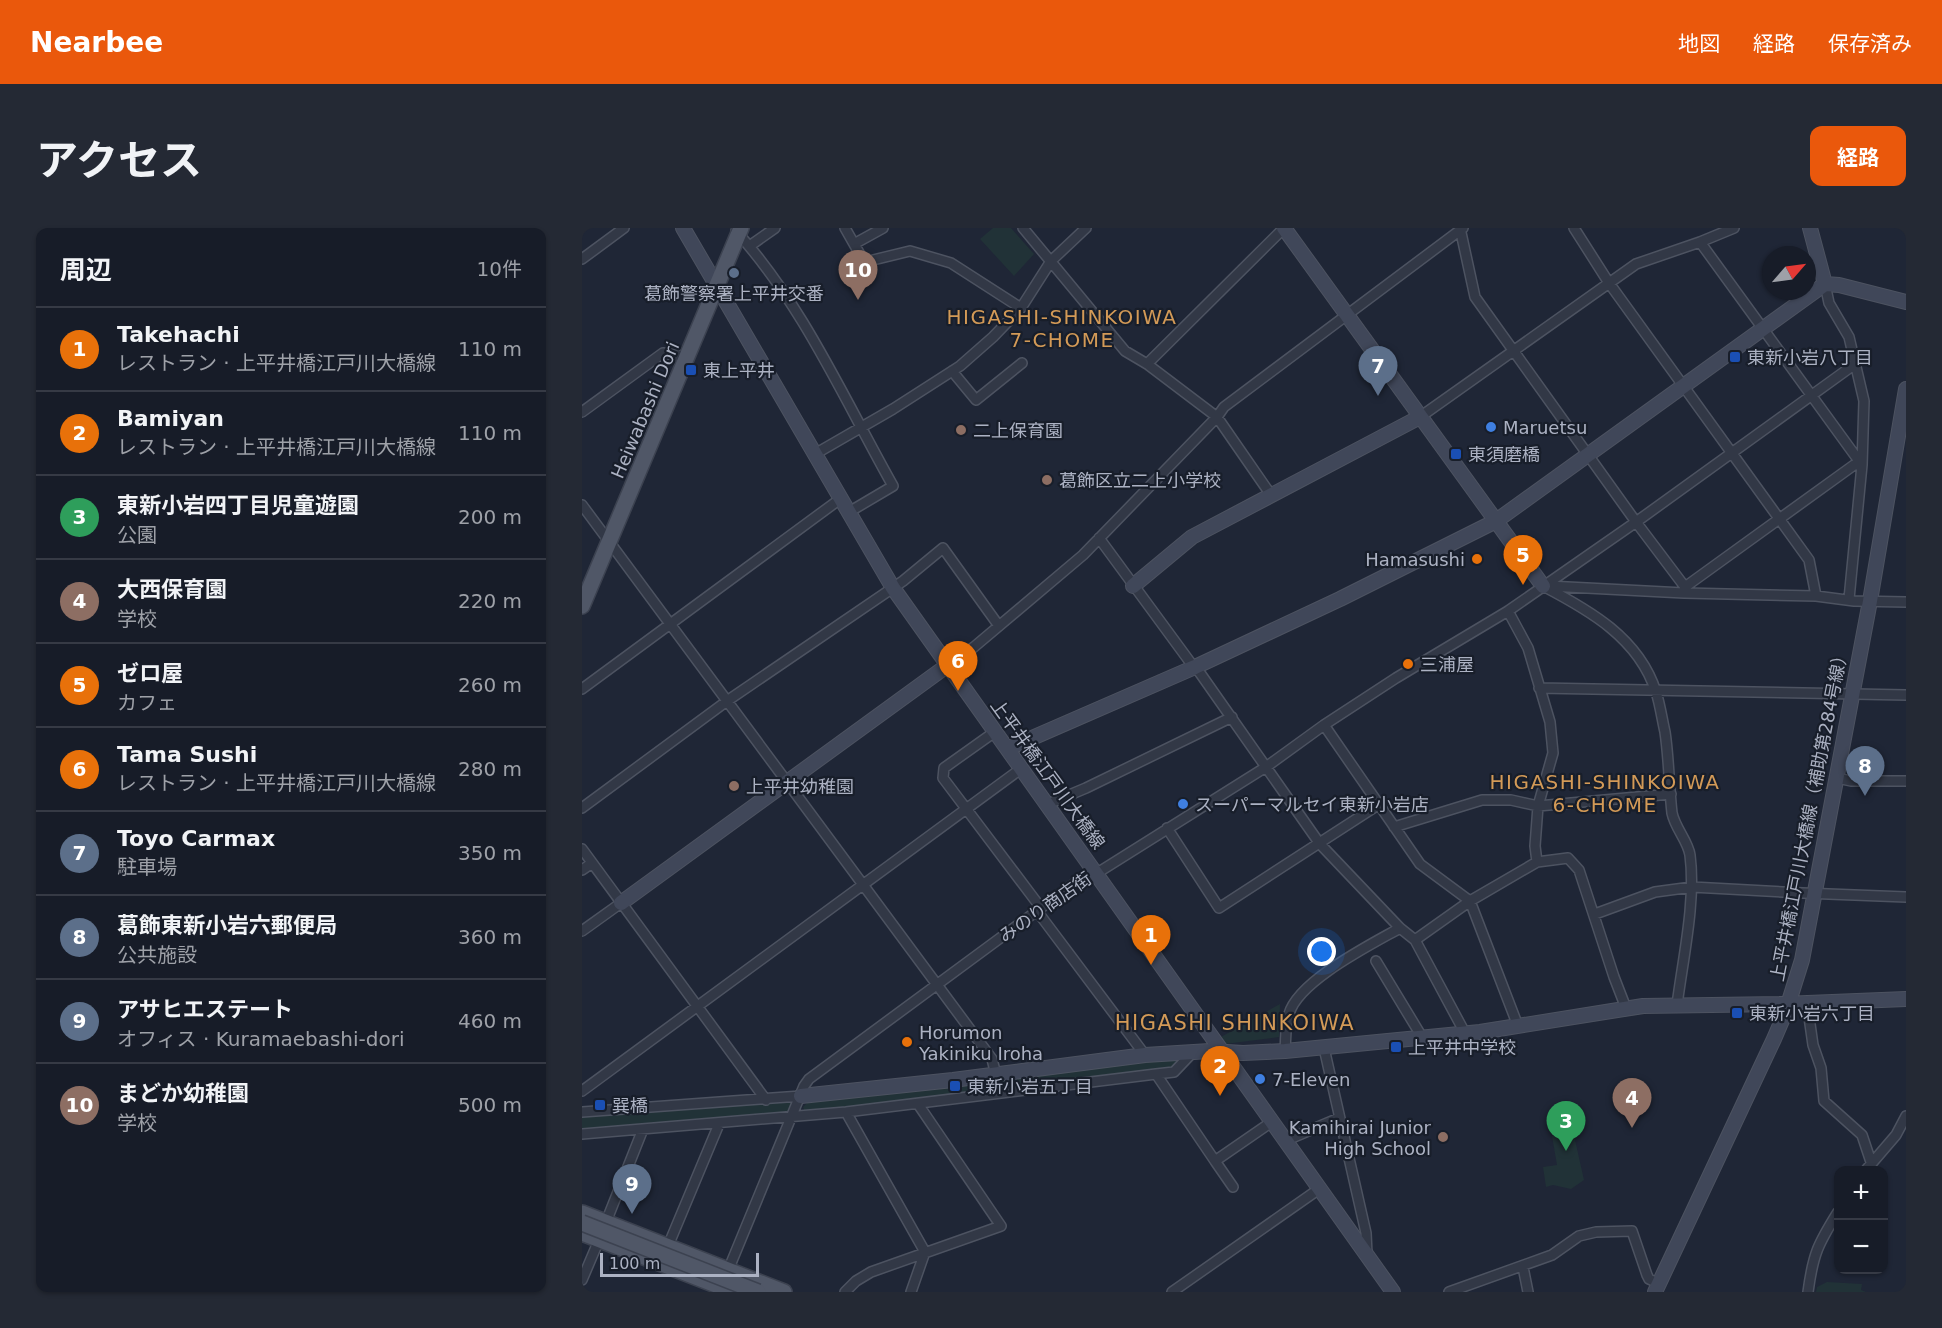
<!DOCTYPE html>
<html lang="ja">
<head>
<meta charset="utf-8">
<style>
  :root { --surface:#171c28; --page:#242934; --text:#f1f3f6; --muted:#9ea1a8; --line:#363a45; --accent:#ea580c }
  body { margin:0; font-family:"DejaVu Sans","Noto Sans JP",sans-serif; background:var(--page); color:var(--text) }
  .controls { position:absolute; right:18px; bottom:18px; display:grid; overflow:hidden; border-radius:12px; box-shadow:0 2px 4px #0004 }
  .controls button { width:54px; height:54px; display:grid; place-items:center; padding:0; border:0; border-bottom:2px solid var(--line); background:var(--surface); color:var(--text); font:30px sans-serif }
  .compass { position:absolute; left:1180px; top:18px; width:54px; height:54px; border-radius:50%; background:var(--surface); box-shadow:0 2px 4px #0004; rotate:62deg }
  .scale { position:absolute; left:18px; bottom:15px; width:159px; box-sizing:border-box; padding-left:6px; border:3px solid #acb2c3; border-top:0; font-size:16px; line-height:21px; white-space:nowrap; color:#acb2c3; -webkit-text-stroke:4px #181e2a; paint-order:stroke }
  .you { position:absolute; left:740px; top:724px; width:21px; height:21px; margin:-15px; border:4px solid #fff; border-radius:50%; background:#1a73e8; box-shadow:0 0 0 9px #1a73e833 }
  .badge { display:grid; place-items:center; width:39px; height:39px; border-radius:50%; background:var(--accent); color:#fff; font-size:20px; font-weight:700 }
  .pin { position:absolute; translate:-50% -50px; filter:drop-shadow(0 2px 3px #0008) }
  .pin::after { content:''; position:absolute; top:32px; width:21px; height:18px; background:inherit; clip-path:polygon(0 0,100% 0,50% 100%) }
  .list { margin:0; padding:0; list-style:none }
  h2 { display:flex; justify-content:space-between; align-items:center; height:78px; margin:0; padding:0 24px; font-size:26px }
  h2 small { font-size:20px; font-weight:400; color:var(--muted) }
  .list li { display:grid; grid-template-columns:39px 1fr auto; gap:18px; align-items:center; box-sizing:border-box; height:84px; padding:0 24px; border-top:2px solid var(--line) }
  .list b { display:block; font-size:22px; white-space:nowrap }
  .list p { margin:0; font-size:20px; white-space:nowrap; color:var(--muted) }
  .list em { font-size:20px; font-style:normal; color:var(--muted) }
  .map { position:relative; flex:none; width:1324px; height:1064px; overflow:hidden; border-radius:12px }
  header { display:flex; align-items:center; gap:36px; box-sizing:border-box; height:84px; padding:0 30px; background:var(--accent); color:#fff }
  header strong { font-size:28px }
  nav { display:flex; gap:33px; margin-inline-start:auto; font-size:21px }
  .intro { display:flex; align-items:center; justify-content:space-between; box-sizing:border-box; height:144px; padding:0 36px }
  h1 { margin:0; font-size:42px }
  .button { padding:15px 27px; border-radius:12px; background:var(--accent); color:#fff; font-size:21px; font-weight:700 }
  main { display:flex; gap:36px; padding:0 36px }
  aside { flex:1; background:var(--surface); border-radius:12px; box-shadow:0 2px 4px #0004 }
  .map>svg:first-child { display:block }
</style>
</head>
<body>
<header>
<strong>Nearbee</strong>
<nav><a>地図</a><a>経路</a><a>保存済み</a></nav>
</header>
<div class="intro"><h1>アクセス</h1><a class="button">経路</a></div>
<main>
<aside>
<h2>周辺<small>10件</small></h2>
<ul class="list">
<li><span class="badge" style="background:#e8710a">1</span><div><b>Takehachi</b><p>レストラン · 上平井橋江戸川大橋線</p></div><em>110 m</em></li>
<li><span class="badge" style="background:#e8710a">2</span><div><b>Bamiyan</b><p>レストラン · 上平井橋江戸川大橋線</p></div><em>110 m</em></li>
<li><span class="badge" style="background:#2e9e5b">3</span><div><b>東新小岩四丁目児童遊園</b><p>公園</p></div><em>200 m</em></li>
<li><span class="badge" style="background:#8d6e63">4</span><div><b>大西保育園</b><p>学校</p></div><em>220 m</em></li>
<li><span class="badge" style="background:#e8710a">5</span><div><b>ゼロ屋</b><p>カフェ</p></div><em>260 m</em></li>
<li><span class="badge" style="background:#e8710a">6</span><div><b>Tama Sushi</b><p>レストラン · 上平井橋江戸川大橋線</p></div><em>280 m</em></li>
<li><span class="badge" style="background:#5c6f8a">7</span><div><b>Toyo Carmax</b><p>駐車場</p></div><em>350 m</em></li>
<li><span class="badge" style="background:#5c6f8a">8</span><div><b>葛飾東新小岩六郵便局</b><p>公共施設</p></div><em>360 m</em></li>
<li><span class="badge" style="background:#5c6f8a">9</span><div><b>アサヒエステート</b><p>オフィス · Kuramaebashi-dori</p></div><em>460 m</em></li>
<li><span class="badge" style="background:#8d6e63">10</span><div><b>まどか幼稚園</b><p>学校</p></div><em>500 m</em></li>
</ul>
</aside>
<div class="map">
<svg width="1324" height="1064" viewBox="0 0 1324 1064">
  <rect width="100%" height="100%" fill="#1f2636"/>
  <!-- green -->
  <path fill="#213237" d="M411 0H429L452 26 432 48 398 11Z
    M698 776 697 809 643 816 639 809Z
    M598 830 588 841 548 844 468 858 440 857 364 869 223 884 221 879 227 873 549 835Z
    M207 873 210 875 207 885 0 902V889Z
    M991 903 1002 952 989 961 971 957 964 959 961 939 975 937 970 908Z
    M1245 1054 1280 1056 1279 1062 1284 1064H1234L1235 1059Z"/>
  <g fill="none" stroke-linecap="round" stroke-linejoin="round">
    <!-- street casing -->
    <g stroke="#4d5361" stroke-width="12">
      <path id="street" d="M263 0 280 30 287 33 328 23 369 35 439 80
        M441 0 543 123 565 136 635 189 689 267
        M878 0 893 69 1054 294 1103 359
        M992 0 1027 55 1227 332 1234 368
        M154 3C221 77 262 171 311 258L267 284
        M1118 14 1280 237
        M272 16 301 0
        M169 17 193 0
        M0 31 42 0
        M1243 56 1247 75 1267 109 1282 173 1280 237 1267 371
        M565 136 702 0
        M370 143 394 172 440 135
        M0 184 81 125 106 129
        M838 189 1054 36 1118 14 1152 0
        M233 226 311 181 378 138 411 109 439 80 469 33 504 0
        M0 277 410 831 414 847
        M517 310 608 434 618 445 738 616 818 700 833 712 883 805
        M961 358C1007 382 1057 410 1074 464 1078 476 1080 491 1083 504 1087 531 1087 558 1090 585 1093 600 1106 613 1108 627 1114 673 1101 730 1095 777
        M966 358 1102 365 1234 368 1272 373 1324 374
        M1103 363V359L1272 237H1280
        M926 383 946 420 968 494 971 525 956 578 953 618 955 634
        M366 437 392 419 501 327 635 189 642 179 881 0
        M957 460 1324 467
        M0 461 258 271
        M742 497 838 636 888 673 936 798
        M414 503 362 540 361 550 459 680
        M1255 550 1269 553H1324
        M466 576 504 560 650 489
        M0 580 145 473 321 353 361 320 417 398
        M812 599 900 572H929L956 578 1089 566
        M585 600 637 680 796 577
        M0 621 184 872
        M0 642 10 635
        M455 683 563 827
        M1013 686 1073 664 1110 659 1221 665 1324 669
        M0 703 39 675
        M833 712 888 673 955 634 986 630 997 642 1032 749 1044 780
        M794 733 840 809
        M1225 775 1231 817 1239 840 1242 873 1280 907 1289 934
        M742 820 784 1005 785 1026
        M703 823C704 811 703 797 707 786 716 753 788 717 818 700
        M574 846 633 933 691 893
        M0 863 440 540
        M0 884 219 868
        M264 884 343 1024 329 1064
        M0 906 264 884 574 846 592 844 611 824
        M705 912 757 890
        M633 933 651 959
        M1284 942 1314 907 1324 888
        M24 994 61 901
        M86 1018 137 896
        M941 1039 946 1064
        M145 1045 222 858 227 851 505 646 520 642 684 539 742 497 814 450 926 383 1054 294 1273 136
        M0 1052 17 1012
        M263 1064 274 1053 289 1044 419 998 336 876
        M590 1064 737 961
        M867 1064 970 1027 997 1008 1014 1004 1050 1003 1065 1047 1067 1051 1078 1056
        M1226 1064C1231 1026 1236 1016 1256 984"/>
    </g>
    <!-- secondary casing -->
    <g stroke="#4d5361" stroke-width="16">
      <path id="secondary" d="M101 0 311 360 811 1064
        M702 0 961 358
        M1228 0 1243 56
        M551 358 610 309 838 189
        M427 520 613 439 758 371 914 293 1243 56 1257 57 1324 74
        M39 675 366 437
        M219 868 371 852 563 827 628 823 661 825 703 823 898 804 1061 778 1201 776 1324 771
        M1073 1064 1192 811 1204 783 1220 732 1288 373 1324 161"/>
    </g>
    <!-- primary casing -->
    <g stroke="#3c4250" stroke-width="18">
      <path id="primary" d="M0 378 159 0
        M0 985 202 1064
        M0 1005 152 1064"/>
    </g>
    <!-- street -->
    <use href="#street" stroke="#323846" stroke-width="9"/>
    <!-- secondary -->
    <use href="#secondary" stroke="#404759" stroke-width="14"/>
    <!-- primary -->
    <use href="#primary" stroke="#505767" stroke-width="15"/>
    <!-- primary-bridge casing -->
    <g stroke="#3c4250" stroke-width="18" stroke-linecap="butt">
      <path id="primary-bridge" d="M0 995 176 1064"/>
    </g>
    <!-- primary-bridge -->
    <use href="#primary-bridge" stroke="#505767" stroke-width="15"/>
  </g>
  <!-- markers -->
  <circle fill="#5c6f8a" stroke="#181e2a" stroke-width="2" cx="152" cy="45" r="6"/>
  <g fill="#1a4fb4" stroke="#181e2a" stroke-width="2">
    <rect x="1147" y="123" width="12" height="12" rx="3"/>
    <rect x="103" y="136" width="12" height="12" rx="3"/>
    <rect x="868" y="220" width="12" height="12" rx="3"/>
    <rect x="1149" y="779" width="12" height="12" rx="3"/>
    <rect x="808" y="813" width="12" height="12" rx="3"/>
    <rect x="367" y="852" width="12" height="12" rx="3"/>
    <rect x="12" y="871" width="12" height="12" rx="3"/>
  </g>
  <g fill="#3f7fe0" stroke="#181e2a" stroke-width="2">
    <circle cx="909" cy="199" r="6"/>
    <circle cx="601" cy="576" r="6"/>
    <circle cx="678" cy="851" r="6"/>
  </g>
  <g fill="#8d6e63" stroke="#181e2a" stroke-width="2">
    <circle cx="379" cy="202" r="6"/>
    <circle cx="465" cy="252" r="6"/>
    <circle cx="152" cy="558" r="6"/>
    <circle cx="861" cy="909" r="6"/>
  </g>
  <g fill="#e8710a" stroke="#181e2a" stroke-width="2">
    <circle cx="895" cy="331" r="6"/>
    <circle cx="826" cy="436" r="6"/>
    <circle cx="325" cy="814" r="6"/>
  </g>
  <g text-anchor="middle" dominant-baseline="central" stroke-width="4.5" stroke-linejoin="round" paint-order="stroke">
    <!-- poi labels -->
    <g font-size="18" fill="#acb2c3" stroke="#181e2a" text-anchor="start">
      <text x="152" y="65" text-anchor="middle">葛飾警察署上平井交番</text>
      <text x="1165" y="129">東新小岩八丁目</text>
      <text x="121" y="142">東上平井</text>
      <text x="921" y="199">Maruetsu</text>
      <text x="391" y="202">二上保育園</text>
      <text x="886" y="226">東須磨橋</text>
      <text x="477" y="252">葛飾区立二上小学校</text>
      <text x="883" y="331" text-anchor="end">Hamasushi</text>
      <text x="838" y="436">三浦屋</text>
      <text x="164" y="558">上平井幼稚園</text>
      <text x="613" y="576">スーパーマルセイ東新小岩店</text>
      <text x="1167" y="785">東新小岩六丁目</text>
      <text x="337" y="804">Horumon<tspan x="337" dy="21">Yakiniku Iroha</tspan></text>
      <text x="826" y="819">上平井中学校</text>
      <text x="690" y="851">7-Eleven</text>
      <text x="385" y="858">東新小岩五丁目</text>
      <text x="30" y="877">巽橋</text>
      <text x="849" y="899" text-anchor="end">Kamihirai Junior<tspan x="849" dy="21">High School</tspan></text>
    </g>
    <!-- street labels -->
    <g font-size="18" fill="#acb2c3" stroke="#181e2a">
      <text transform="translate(63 182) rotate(-67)">Heiwabashi Dori</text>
      <text transform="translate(466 546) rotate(54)">上平井橋江戸川大橋線</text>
      <text transform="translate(1227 586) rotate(-79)">上平井橋江戸川大橋線（補助第284号線）</text>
      <text transform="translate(463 679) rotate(-35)">みのり商店街</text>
    </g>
    <!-- neighbourhood labels -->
    <g font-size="20" letter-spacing="1.5" fill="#d39a57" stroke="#181e2a">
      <text x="480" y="89">HIGASHI-SHINKOIWA<tspan x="480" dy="23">7-CHOME</tspan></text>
      <text x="1023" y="554">HIGASHI-SHINKOIWA<tspan x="1023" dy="23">6-CHOME</tspan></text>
    </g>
    <!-- quarter labels -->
    <g font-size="21" letter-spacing="1.5" fill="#d39a57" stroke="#181e2a">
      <text x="653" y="795">HIGASHI SHINKOIWA</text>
    </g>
  </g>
</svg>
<div class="controls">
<button>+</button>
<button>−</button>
</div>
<svg class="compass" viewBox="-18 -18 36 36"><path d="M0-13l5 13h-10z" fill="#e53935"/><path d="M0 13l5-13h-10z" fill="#9ea1a8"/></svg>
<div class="scale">100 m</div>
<div class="you"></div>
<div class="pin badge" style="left:569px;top:737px;background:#e8710a">1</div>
<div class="pin badge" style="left:638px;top:868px;background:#e8710a">2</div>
<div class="pin badge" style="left:984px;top:923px;background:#2e9e5b">3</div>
<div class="pin badge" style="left:1050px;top:900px;background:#8d6e63">4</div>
<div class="pin badge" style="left:941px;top:357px;background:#e8710a">5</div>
<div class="pin badge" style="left:376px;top:463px;background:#e8710a">6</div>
<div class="pin badge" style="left:796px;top:168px;background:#5c6f8a">7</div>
<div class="pin badge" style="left:1283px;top:568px;background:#5c6f8a">8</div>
<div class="pin badge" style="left:50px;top:986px;background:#5c6f8a">9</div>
<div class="pin badge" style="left:276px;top:72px;background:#8d6e63">10</div>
</div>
</main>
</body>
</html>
